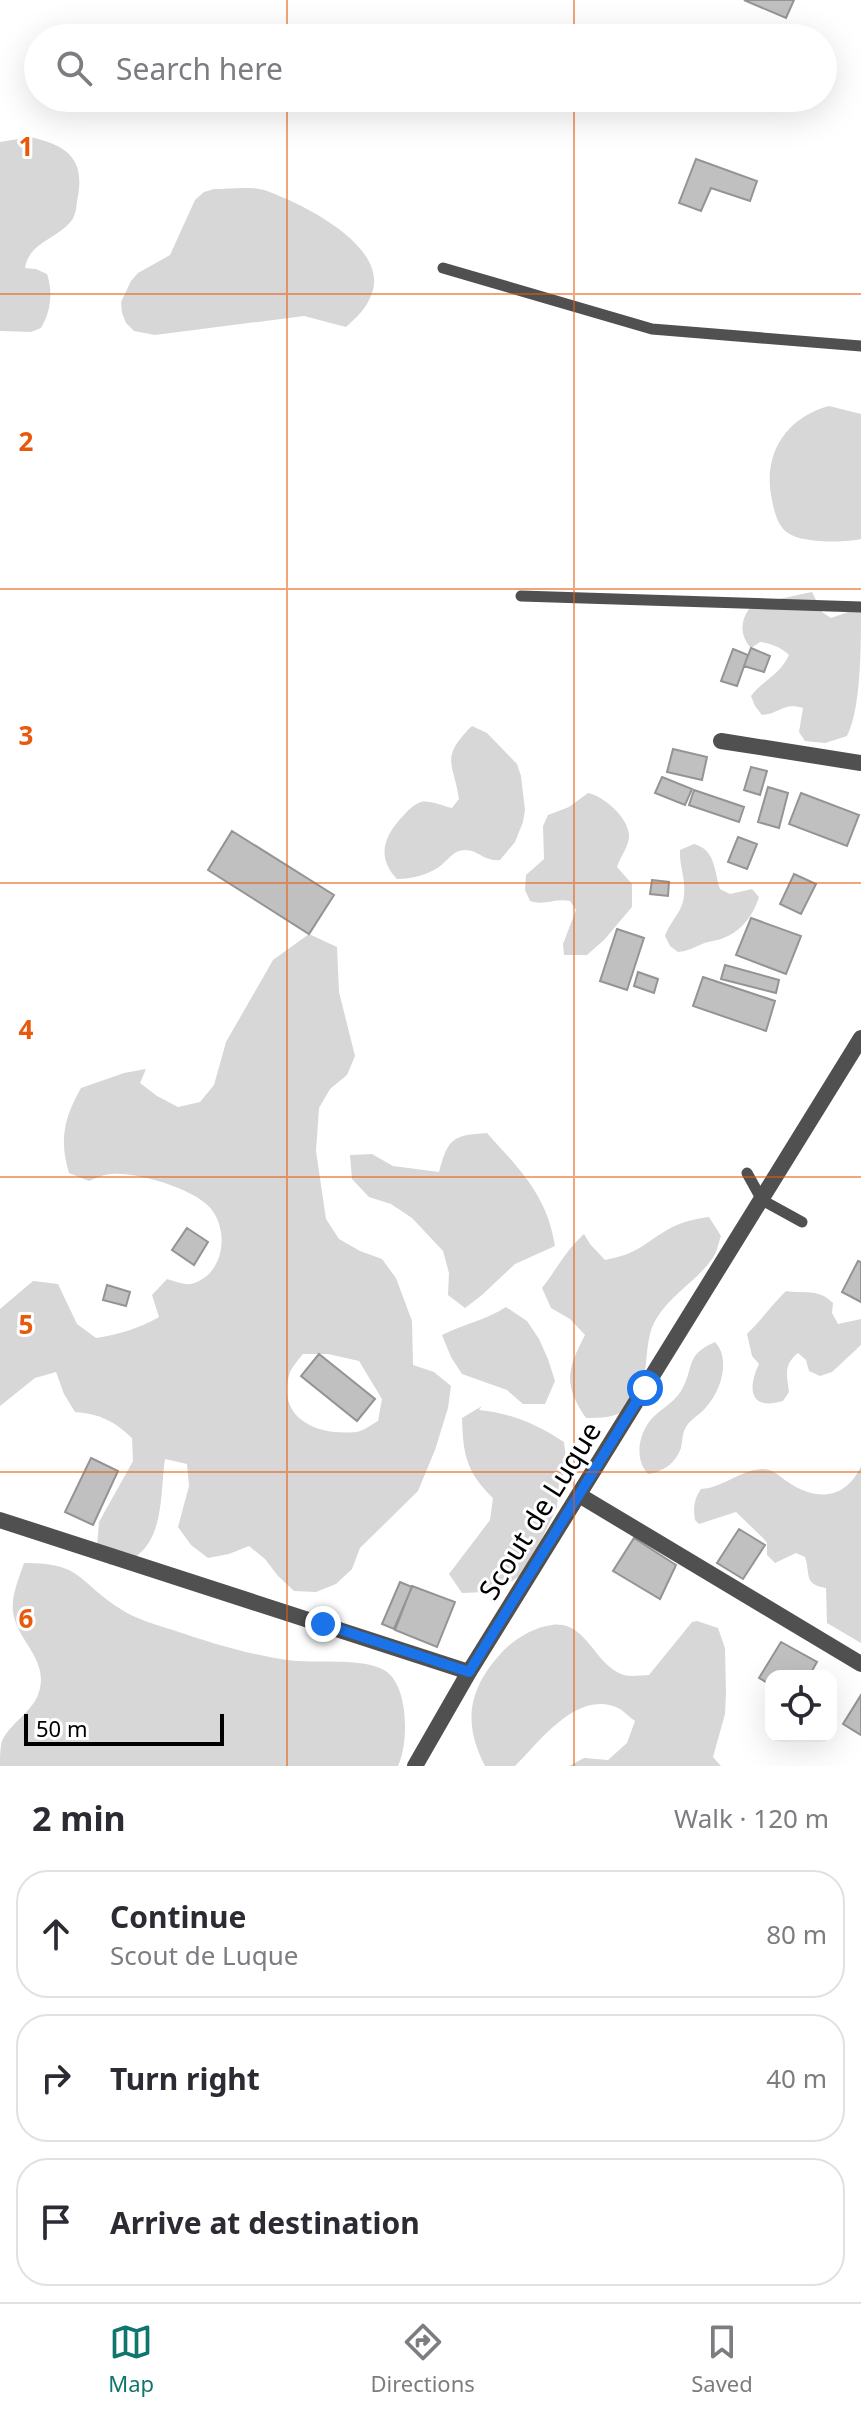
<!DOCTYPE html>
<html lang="en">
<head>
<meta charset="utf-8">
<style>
  :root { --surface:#fff; --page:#f7f7f7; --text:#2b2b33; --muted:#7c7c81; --line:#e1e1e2; --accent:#0f766e }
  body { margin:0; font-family:"Noto Sans",sans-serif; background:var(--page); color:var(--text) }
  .controls { position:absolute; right:24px; bottom:24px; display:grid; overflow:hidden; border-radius:16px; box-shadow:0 8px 32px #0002 }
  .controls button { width:72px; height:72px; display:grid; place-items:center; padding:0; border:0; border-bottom:2px solid var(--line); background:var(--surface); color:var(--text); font:40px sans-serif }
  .scale { position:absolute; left:24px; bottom:20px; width:200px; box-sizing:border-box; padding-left:8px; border:4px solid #000; border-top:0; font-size:22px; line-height:28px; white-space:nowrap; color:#000; -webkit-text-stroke:6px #fff; paint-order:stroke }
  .stop { position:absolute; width:24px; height:24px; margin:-18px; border:6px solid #1a73e8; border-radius:50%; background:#fff }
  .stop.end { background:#1a73e8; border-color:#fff; box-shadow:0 2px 8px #0008 }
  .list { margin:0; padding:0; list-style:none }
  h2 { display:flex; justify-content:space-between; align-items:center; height:104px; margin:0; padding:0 32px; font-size:34px }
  h2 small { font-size:26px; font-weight:400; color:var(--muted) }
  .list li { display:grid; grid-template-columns:52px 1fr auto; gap:24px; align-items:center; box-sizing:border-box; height:128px; margin:0 16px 16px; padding:0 16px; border:2px solid var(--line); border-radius:32px }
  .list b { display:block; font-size:30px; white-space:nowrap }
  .list p { margin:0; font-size:26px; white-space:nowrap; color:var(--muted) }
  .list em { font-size:26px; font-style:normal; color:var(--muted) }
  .icon { flex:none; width:44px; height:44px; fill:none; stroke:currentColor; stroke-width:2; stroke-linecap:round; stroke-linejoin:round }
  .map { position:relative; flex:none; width:861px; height:1766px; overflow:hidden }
  .search { position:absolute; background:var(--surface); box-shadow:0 8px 32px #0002; left:24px; right:24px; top:24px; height:88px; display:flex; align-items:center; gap:20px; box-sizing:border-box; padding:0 28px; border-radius:44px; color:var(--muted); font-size:30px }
  .sheet { height:536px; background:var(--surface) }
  nav { display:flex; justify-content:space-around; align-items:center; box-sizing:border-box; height:112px; border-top:2px solid var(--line); background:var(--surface); font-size:22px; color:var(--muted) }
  nav a { display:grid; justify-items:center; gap:4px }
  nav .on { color:var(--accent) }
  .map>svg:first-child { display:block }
</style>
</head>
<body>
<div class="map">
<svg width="861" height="1766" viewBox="0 0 861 1766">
  <rect width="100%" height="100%" fill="#fff"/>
  <!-- green -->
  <path fill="#d7d7d7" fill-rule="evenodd" d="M30 137C65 145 85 157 78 196 76 205 77 212 72 220 58 239 29 242 25 268L36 269 47 274C53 291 51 312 41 328L31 332 0 331V142Z
    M214 189C230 189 250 186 264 190 299 202 389 245 372 293 367 308 357 317 346 327L304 316 155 335 134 331 126 323 122 313 121 302 131 281 138 273 170 255 195 200 204 192Z
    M829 406 861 414V539C845 543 801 543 788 533 778 527 774 511 772 500 762 455 785 418 829 406Z
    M812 592 822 612 831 618 854 610 861 612C861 647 861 709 847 736L825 743 805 741 799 732 803 708C783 702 780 714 762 715L755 706 751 696C763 680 780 675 789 655 780 647 772 644 760 642L751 648C740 636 740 621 749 609L771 607 779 599Z
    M472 726 487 733 517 764 521 776 525 810 523 822 515 842 500 860C481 862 477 846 459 851 451 854 446 862 439 867 427 875 412 879 397 879 377 858 383 838 401 818 407 812 412 805 421 802 430 800 442 806 452 808L459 799C454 764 439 758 472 726Z
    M588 793C604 796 630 819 629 837 628 848 620 857 617 867L632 884V907L604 940 587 955H564L563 944 576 910 570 901C555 898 544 906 530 901L525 890 526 875 544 859 543 826 548 815 569 807Z
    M694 844C716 850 714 871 720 889L730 894 752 889 759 897C753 916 741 932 721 939 715 941 709 941 702 944 693 948 688 951 678 952L670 946 665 936C670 921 683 912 684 895 686 880 679 865 680 850Z
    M309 934 337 947 339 992 355 1056 347 1075 330 1089 319 1108 316 1151 326 1219 339 1239 360 1251 382 1259 396 1278 412 1321 413 1365 434 1372 451 1386 448 1408 435 1450 418 1491 360 1548 352 1569 336 1584 316 1592 294 1591 278 1576 265 1559 249 1546 229 1554 208 1558 191 1545 178 1527 189 1486 187 1464 165 1459C160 1492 165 1537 134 1558 128 1562 117 1563 110 1565L97 1547 99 1522 133 1461 132 1438C114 1421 100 1414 75 1412L64 1394 56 1372 35 1378 0 1406V1309L33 1281 58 1284 77 1324 96 1338C120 1334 138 1329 159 1317L152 1295 167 1279C174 1281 184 1285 191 1284 222 1276 229 1237 214 1213 201 1190 138 1172 112 1174 104 1174 96 1178 89 1181L69 1173C59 1140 64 1118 81 1088L124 1073 146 1069 140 1083 157 1096 178 1107 200 1102 214 1085 226 1042 273 960ZM303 1354H328L359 1361 382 1399 378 1421C371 1425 363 1431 356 1432 319 1436 277 1420 289 1375 291 1368 298 1360 303 1354Z
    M487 1133C520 1170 547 1195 555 1246L515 1264 482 1295 465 1308 448 1295 449 1273 443 1251 412 1218 391 1204 369 1197 352 1179 350 1155 372 1154 393 1166 439 1172C448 1139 452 1135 487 1133Z
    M709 1217 721 1236C718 1244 717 1253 712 1259 695 1283 668 1296 654 1323 641 1349 653 1391 627 1409 615 1418 600 1418 586 1418 563 1385 567 1369 585 1335L570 1319 551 1308 542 1288C557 1269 566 1250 584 1234L590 1244 605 1260C637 1254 642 1245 667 1230 680 1222 694 1219 709 1217Z
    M786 1291C805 1294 818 1288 833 1303L832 1313 838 1324 861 1319V1345L832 1372 820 1376 809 1371 806 1360 798 1353C783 1365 787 1375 789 1392L783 1401C750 1411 747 1389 759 1364L752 1356 747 1334C761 1320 772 1305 786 1291Z
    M506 1307 527 1321 539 1339 548 1359 555 1381 545 1404H523L507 1390 462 1374 451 1357 442 1335C464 1324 486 1320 506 1307Z
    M715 1342C731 1359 721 1390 707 1406 702 1413 694 1417 688 1424 682 1431 683 1439 681 1448 676 1463 663 1472 648 1474 635 1460 638 1437 649 1422 658 1410 673 1404 681 1391 695 1368 684 1355 715 1342Z
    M482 1406 479 1410C511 1413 536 1424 564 1442L567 1466 559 1485 557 1507 526 1572 506 1585 485 1592 462 1593 449 1574 490 1520 493 1498C466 1472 463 1454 462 1418Z
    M861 1466V1643L827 1623 826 1588C803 1584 811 1575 805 1557L796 1553 775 1563 767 1555V1543L764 1539 736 1512 699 1524 695 1520C693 1508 694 1499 701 1489 723 1488 740 1470 761 1469 773 1468 779 1476 788 1482 817 1502 846 1499 861 1466Z
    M24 1563C83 1563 77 1581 119 1608 135 1619 157 1625 176 1631 211 1643 250 1655 288 1660 315 1664 360 1657 384 1670 409 1684 409 1743 398 1766H0C0 1758 0 1748 2 1741 10 1723 33 1712 39 1692 49 1659 17 1641 13 1612 11 1596 19 1578 24 1563Z
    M697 1621 718 1628 725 1648 726 1693 725 1714 713 1757 721 1766H569L584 1758 608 1760 627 1743 635 1721C630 1718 625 1712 620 1709 579 1687 539 1742 515 1766H485C461 1720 470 1686 504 1650 516 1638 535 1627 552 1625 587 1620 594 1666 624 1675 631 1677 642 1675 649 1675L692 1622Z"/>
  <!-- building -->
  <path fill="#c0c0c0" stroke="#949494" stroke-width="2" d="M744 0H794L786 18Z
    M696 159 757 181 750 201 711 188 701 211 679 203Z
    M751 648 770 656 764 672 744 666Z
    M733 649 748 655 737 686 721 681Z
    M673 749 707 757 702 780 667 772Z
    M751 767 767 771 760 795 744 790Z
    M662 777 692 789 685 805 655 793Z
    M768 787 788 793 779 828 758 822Z
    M694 790 744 807 739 822 689 805Z
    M801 793 859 815 847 846 789 824Z
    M232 831 334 895 309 934 208 870Z
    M738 837 757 844 747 869 728 862Z
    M794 874 816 884 801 914 780 904Z
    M652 880 669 882 668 896 650 894Z
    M751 918 801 936 786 974 736 955Z
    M617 929 644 938 627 990 600 981Z
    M725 965 779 980 776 993 721 979Z
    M638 972 658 979 654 993 634 986Z
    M703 977 775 1001 766 1031 693 1006Z
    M187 1228 208 1242 194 1265 172 1250Z
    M858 1261 861 1262V1302L842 1292Z
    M107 1285 130 1292 126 1306 103 1300Z
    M319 1354 375 1399 357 1421 301 1376Z
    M91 1458 118 1471 93 1525 65 1512Z
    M739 1529 765 1545 743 1579 717 1563Z
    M634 1538 676 1565 660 1599 613 1571Z
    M400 1582 412 1587 394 1629 382 1624Z
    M412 1586 455 1602 437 1647 395 1630Z
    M781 1642 817 1662 809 1676H771V1685L759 1678Z
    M861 1695V1735L843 1724Z"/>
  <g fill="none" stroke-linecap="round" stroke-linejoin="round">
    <!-- service -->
    <path stroke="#505050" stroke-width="11" d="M443 268 652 329 861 346
      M521 596 861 607
      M747 1173 762 1200 802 1222"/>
    <!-- minor -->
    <path stroke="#505050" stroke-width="16" d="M721 741 861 763
      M579 1495 861 1664
      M0 1520 469 1672
      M415 1766 469 1672 861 1038"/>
  </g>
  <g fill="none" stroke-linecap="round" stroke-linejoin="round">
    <!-- route -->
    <path stroke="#1a73e8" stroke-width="10" d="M323 1624 469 1672 645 1388"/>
  </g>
  <!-- grid -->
  <path fill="none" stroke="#e8590c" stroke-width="2" stroke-opacity="0.55" d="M287 0V38M574 0V38M287 98V1766M574 98V1766M0 294H861M0 589H861M0 883H861M0 1177H861M0 1472H861"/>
  <g text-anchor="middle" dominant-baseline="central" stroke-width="6" stroke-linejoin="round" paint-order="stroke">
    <!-- street labels -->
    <g font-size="28" fill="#000" stroke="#fff">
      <text transform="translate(539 1510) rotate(-58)">Scout de Luque</text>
    </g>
  </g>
  <g font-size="26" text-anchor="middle" font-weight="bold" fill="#e8590c" stroke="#fff" stroke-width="6" stroke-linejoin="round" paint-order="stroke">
    <text x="26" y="156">1</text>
    <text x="26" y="451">2</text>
    <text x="26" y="745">3</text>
    <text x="26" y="1039">4</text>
    <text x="26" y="1334">5</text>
    <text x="26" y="1628">6</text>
  </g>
</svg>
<div class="controls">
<button><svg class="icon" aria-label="locate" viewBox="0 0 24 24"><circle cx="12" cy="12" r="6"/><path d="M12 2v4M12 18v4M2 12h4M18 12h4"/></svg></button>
</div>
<div class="scale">50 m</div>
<div class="stop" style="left:645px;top:1388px"></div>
<div class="stop end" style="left:323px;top:1624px"></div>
<div class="search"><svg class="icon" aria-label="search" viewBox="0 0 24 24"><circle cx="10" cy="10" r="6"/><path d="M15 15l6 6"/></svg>Search here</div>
</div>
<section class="sheet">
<h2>2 min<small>Walk · 120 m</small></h2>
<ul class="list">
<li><svg class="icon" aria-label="ahead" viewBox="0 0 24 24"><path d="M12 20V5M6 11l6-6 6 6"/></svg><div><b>Continue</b><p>Scout de Luque</p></div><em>80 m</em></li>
<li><svg class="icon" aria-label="right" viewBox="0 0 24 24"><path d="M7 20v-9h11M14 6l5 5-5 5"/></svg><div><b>Turn right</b></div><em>40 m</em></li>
<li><svg class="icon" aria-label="arrive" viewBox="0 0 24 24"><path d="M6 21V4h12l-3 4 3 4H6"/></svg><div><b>Arrive at destination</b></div></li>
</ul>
</section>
<nav>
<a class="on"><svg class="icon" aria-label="map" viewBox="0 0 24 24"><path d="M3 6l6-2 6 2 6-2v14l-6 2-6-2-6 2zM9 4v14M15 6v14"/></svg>Map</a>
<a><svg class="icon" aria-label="directions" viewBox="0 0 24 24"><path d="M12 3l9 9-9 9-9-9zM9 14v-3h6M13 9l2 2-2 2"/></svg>Directions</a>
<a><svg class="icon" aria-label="saved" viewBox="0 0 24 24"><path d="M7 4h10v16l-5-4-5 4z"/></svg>Saved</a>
</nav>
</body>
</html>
